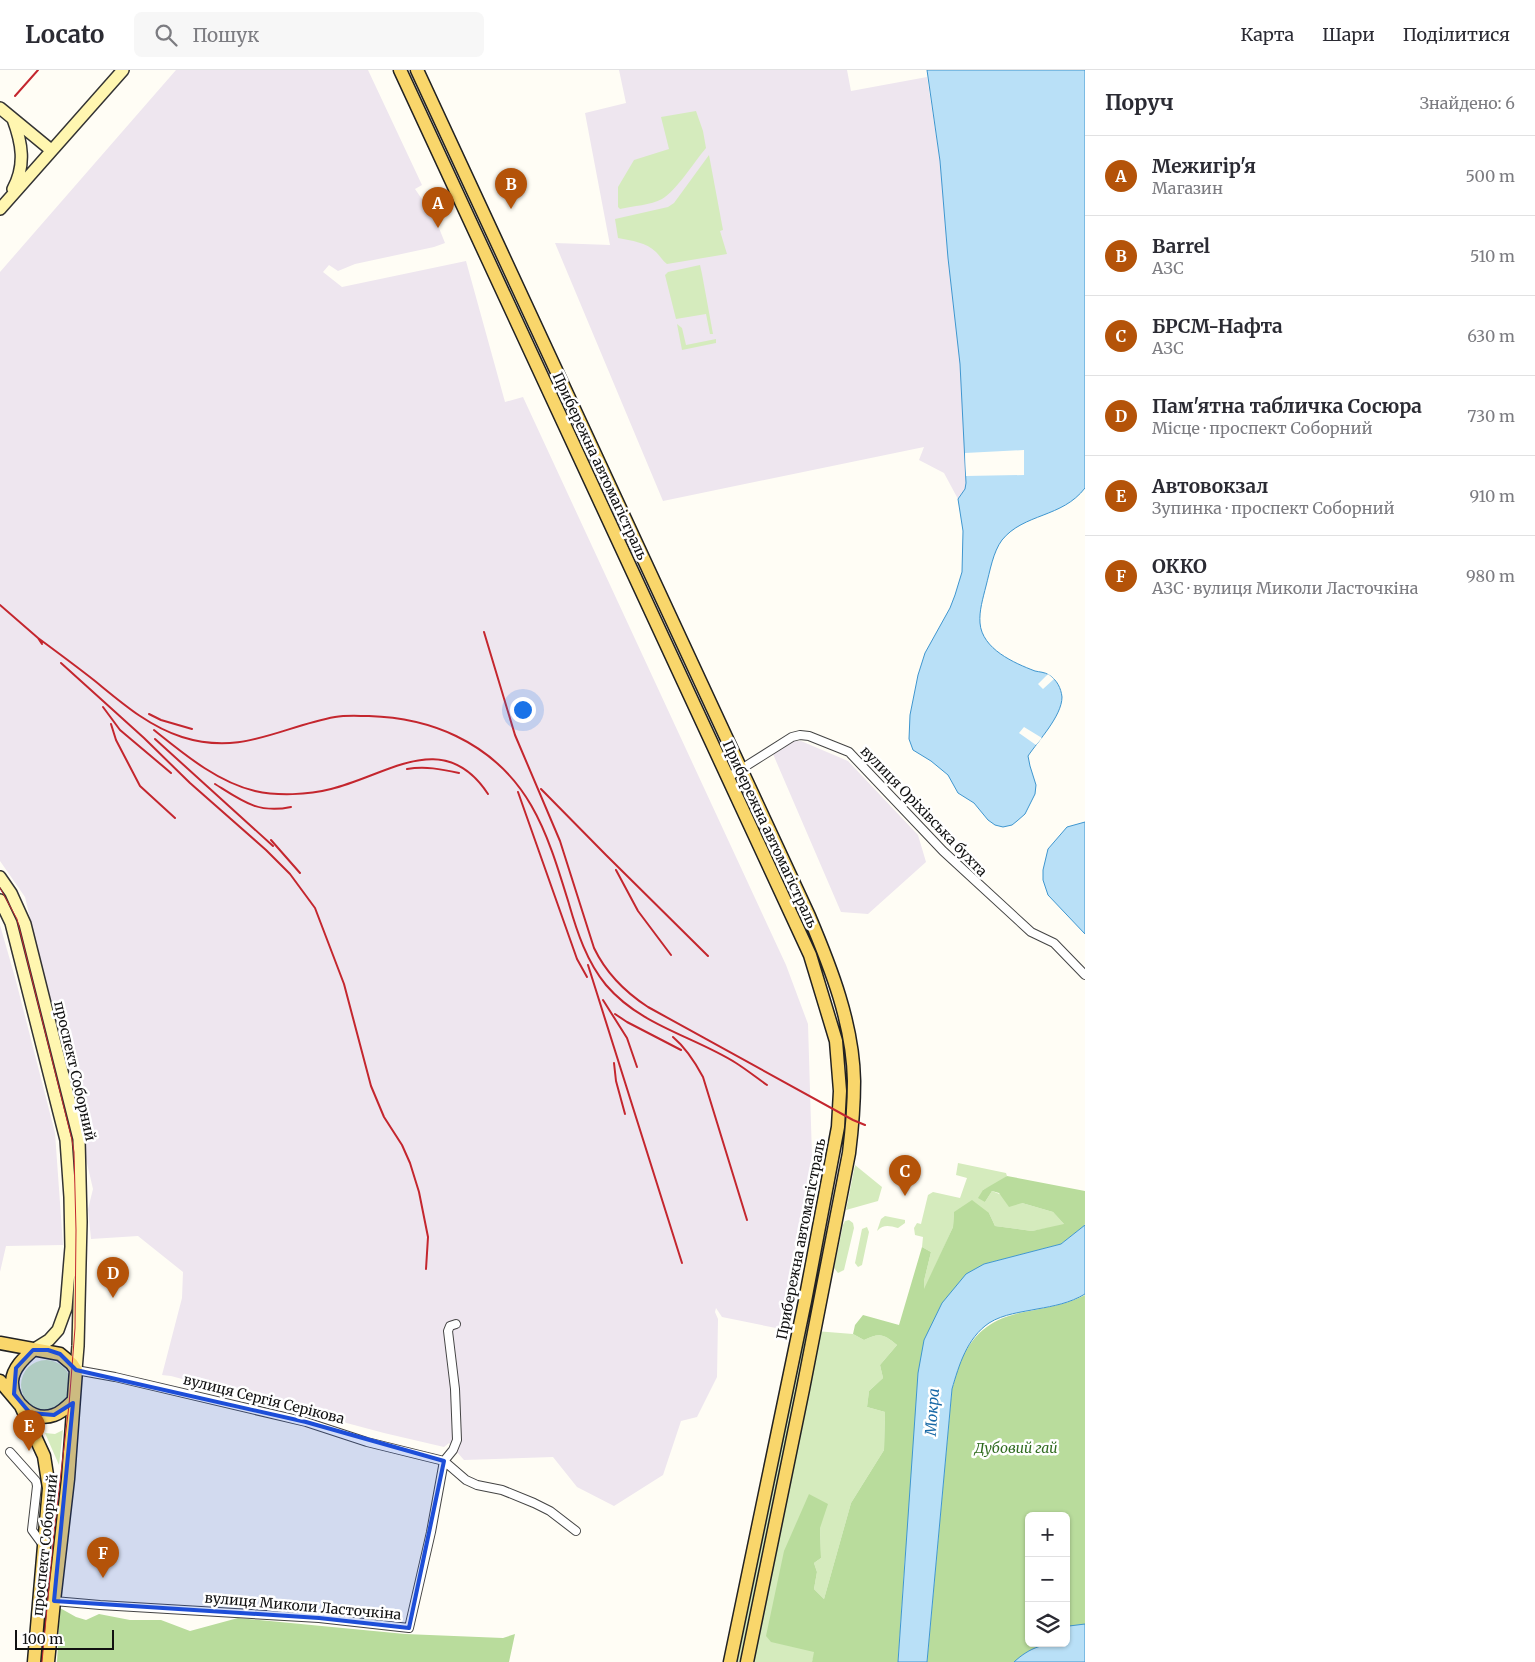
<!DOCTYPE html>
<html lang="uk">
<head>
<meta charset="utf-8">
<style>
  :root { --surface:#fff; --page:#f7f7f7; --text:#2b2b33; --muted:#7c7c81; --line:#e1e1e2; --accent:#b45309 }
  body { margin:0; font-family:Merriweather,serif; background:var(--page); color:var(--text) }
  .controls { position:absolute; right:15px; bottom:15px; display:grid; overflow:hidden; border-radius:8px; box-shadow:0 1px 4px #0004 }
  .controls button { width:45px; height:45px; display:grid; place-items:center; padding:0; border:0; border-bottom:1px solid var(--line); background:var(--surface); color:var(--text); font:25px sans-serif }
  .scale { position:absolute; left:15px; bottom:12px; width:99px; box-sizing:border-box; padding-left:5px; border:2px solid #111; border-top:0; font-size:14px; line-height:18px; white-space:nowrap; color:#111; -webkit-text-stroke:4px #fff; paint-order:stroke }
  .you { position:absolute; left:522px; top:639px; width:18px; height:18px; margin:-12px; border:4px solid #fff; border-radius:50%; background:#1a73e8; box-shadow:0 0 0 8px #1a73e833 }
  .badge { display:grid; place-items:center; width:32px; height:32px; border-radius:50%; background:var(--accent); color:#fff; font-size:16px; font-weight:700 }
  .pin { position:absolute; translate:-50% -41px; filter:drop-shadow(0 1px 2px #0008) }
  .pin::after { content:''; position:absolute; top:26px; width:18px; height:15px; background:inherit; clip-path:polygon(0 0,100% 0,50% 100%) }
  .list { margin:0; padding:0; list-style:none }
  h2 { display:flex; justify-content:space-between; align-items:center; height:65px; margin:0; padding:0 20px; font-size:21px }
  h2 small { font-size:16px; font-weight:400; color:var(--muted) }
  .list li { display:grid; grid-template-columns:32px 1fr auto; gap:15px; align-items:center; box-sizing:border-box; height:80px; padding:0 20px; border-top:1px solid var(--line) }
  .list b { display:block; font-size:19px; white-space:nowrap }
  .list p { margin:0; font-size:16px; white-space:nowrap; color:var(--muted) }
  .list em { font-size:16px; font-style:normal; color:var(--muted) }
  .icon { flex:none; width:28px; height:28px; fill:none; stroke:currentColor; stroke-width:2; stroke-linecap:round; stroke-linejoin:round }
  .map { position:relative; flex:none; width:1085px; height:1592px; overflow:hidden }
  header { display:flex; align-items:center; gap:30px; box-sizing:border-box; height:70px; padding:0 25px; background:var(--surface); border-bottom:1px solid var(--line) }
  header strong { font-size:24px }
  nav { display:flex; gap:28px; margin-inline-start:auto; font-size:18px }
  .search { width:350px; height:45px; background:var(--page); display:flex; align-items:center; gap:12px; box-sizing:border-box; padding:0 18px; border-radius:8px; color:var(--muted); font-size:19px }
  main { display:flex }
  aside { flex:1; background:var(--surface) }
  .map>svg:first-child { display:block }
</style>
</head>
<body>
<header>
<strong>Locato</strong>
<div class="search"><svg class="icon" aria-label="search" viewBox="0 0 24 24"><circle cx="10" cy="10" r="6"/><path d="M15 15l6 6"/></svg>Пошук</div>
<nav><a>Карта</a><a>Шари</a><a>Поділитися</a></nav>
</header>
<main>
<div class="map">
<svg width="1085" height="1592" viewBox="0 0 1085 1592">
  <rect width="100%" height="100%" fill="#fffdf5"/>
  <!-- industrial -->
  <path fill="#eee6ef" d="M176 0H368L422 115 415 119 435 148 445 173 434 177 355 194 338 201 329 195 323 202 342 217 466 191 505 332 523 327 786 895 808 954 812 1087 781 1259 722 1247 716 1238 715 1242 718 1249 717 1307 697 1347 681 1351 663 1405 614 1436 577 1417 553 1387 464 1390 449 1373 444 1377 384 1363 171 1306 162 1305 182 1228 183 1202 138 1166 91 1169 88 1139 93 1119 25 827 0 791V202Z
    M619 0H847L851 21 927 7 940 91 948 188 960 294 966 413 965 419 958 429 944 403 919 390 924 377 663 431 555 173 610 175 585 43 626 33Z
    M793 671H801L848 691 918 765 926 792 868 844 841 842 773 684Z
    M0 855 16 911 55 1063 63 1175 6 1176 0 1202Z"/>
  <!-- green -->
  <path fill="#d5ebbd" d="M696 41 703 61 706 78C695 91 676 121 662 129 651 135 633 136 620 139L618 137V117L634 90 669 79 661 47Z
    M709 85 723 160 720 161 727 184 667 194C663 191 660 186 656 182 646 172 632 171 618 168L615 149 668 137 674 133Z
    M700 195 702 204 713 264H710L706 244 676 249 665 205 668 202Z
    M677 254 682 258 686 275 716 269V273L682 280Z
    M958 1093 1006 1103 1007 1106 1000 1112 983 1120 985 1132 992 1121 1022 1133 1053 1142 1065 1155 1032 1161 995 1156 989 1143 954 1142 953 1157 924 1221V1211L931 1182 922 1177 923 1167 915 1165 914 1158 917 1153 921 1154 928 1125 933 1122 960 1128 967 1108 956 1105Z
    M855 1095 882 1117 878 1131 846 1140Z
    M885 1146 905 1150V1153L898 1158C889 1156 884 1154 877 1161L881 1149Z
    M849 1150 853 1153 854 1158 844 1200 838 1203 834 1198 843 1155 845 1151Z
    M867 1157 869 1162 862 1195 858 1197 855 1193 862 1159Z
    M807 1256 810 1259 740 1592H735Z
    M815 1261 853 1264 864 1270C880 1262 884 1264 897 1275L880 1295 883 1308 869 1321 867 1337 885 1342 884 1380 851 1433 824 1529 814 1519 817 1502 814 1493 821 1488 820 1458 809 1424 815 1582 812 1592H747Z
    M21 1315a25 25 0 1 1 50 0a25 25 0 1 1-50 0Z
    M63 1360 59 1395 45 1363 55 1364Z"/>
  <!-- forest -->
  <path fill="#b9dc9c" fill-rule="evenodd" d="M1007 1106 1085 1121V1154L1084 1156 1061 1174 984 1194 905 1487 898 1592H812L814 1582 771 1572 766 1566 784 1481 809 1424 828 1434 820 1458 821 1488 814 1493 817 1502 814 1519 824 1529 851 1433 884 1380 885 1342 867 1337 869 1321 883 1308 880 1295 897 1275C884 1264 880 1262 864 1270L853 1264 855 1255 863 1245 899 1255 922 1177 931 1182 924 1211V1219L953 1157 954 1142 972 1130 989 1143 995 1156 1032 1161 1064 1154 1053 1142 1022 1133 1009 1137 999 1123 992 1121 985 1132 978 1128 983 1120Z
    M1085 1225V1592H927L952 1319C955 1310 957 1299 961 1290 990 1229 1036 1250 1085 1225ZM1029 1446H1066V1573H1029Z
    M60 1538 76 1547 86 1550 99 1544 130 1550H161L190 1561 238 1548 405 1564 503 1568 515 1564 509 1592H57Z"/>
  <!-- water -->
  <path fill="#b9e0f7" stroke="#3f96cf" d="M927 0H1085V418C1062 448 1024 443 1002 470 993 482 990 501 986 516 983 528 979 541 980 553 982 579 1014 593 1035 601 1039 602 1045 602 1049 605 1057 610 1061 618 1062 627 1062 646 1038 671 1028 686L1030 696 1036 715 1035 724 1025 744 1017 751 1012 755 1003 757 995 755 988 750 974 733 958 723 948 705 931 691 913 680 909 669 910 645 918 605 925 583 950 538 955 525 962 502 963 461 958 429 965 419 966 413 960 294 948 188 940 91Z
    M1085 752V864L1048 825 1043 810V800L1048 779 1067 757Z
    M1085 1155V1224C1070 1233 1054 1236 1037 1239 1022 1242 1003 1244 989 1253 967 1268 959 1295 952 1319L927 1592H898L918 1303 924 1270 942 1233 966 1204 984 1194 1061 1174Z
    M1085 1554V1592H1014C1030 1577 1045 1573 1066 1573V1559L1069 1556Z"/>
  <!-- pier -->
  <path fill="#fffdf5" d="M1024 380V405L966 406 965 383Z
    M1048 604 1054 609 1043 619 1038 614Z
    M1024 657 1042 668 1036 675 1019 663Z"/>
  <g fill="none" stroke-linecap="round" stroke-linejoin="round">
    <!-- minor casing -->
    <g stroke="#444" stroke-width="10">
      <path id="minor" d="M727 708 792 667 800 665 809 666 849 682 943 781 1031 862 1054 873 1085 905
        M76 1300 115 1307 306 1352 367 1372 444 1391 466 1410 477 1415 502 1420 534 1433 550 1441 576 1461
        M10 1382 36 1411 37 1416 32 1460 43 1475
        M54 1531 100 1535 319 1548 409 1558 431 1462 444 1391 453 1380 457 1370 455 1319 448 1261 450 1256 456 1254"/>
    </g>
    <!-- secondary casing -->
    <g stroke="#333" stroke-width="14">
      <path id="secondary" d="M0 38 51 80
        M13 49C22 73 26 95 13 119
        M0 139 123 0
        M0 807 11 823 25 854 79 1069 81 1152 78 1276 76 1300
        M0 830 11 853 66 1070 70 1127 71 1177 66 1238 58 1260 49 1270 33 1280"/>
    </g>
    <!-- primary casing -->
    <g stroke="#222" stroke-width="15">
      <path id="primary" d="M400 0 810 885 836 971 840 1021 838 1057 805 1231 730 1592
        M417 0 809 846C831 898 853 954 854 1011 854 1035 852 1059 849 1083L803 1319 747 1592
        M0 1273 60 1284 72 1294 76 1300 68 1409 54 1531 48 1592
        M33 1280C24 1288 13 1298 12 1311 11 1332 33 1353 54 1345 61 1343 68 1336 73 1331
        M0 1311 21 1336 44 1386 49 1418 34 1592"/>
    </g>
    <!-- minor -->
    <use href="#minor" stroke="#fff" stroke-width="8"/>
    <!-- secondary -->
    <use href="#secondary" stroke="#fff6b0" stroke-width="11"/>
    <!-- primary -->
    <use href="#primary" stroke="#f9d66b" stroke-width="12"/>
    <!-- tram -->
    <path stroke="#c4262e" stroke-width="1" d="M0 818 17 849 72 1070 74 1082 76 1160 75 1258 69 1335 54 1462 42 1592"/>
    <!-- rail -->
    <path stroke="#c4262e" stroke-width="2" d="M15 26 38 0
      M0 535 38 568 42 574
      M484 562 515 665 560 771 594 878C606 903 625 922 648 937L853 1050 865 1055
      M38 568C57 582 76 596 95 611 122 633 148 656 182 667 242 686 280 657 335 647 346 645 358 646 369 646 400 647 427 652 456 666 529 701 547 762 569 834 577 862 587 892 606 915 641 956 693 966 736 993 747 1000 757 1008 767 1015
      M61 593 144 668 190 713 266 780 290 804 315 838 344 914 371 1016 384 1047 402 1075 410 1093 419 1122 428 1167 426 1199
      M103 637 120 660 171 703
      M149 644 161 650 192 659
      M111 654 116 670 140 716 175 748
      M154 660C184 684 217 712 255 721 277 726 308 725 331 719 388 705 444 657 488 724
      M155 669 273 776
      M407 699C425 696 441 699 459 703
      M215 714C242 731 258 744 291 737
      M541 719 606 785 708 886
      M518 722 577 889 587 907
      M271 770 300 803
      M616 800 638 841 671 885
      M588 895 682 1193
      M603 930 627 968 637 997
      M615 944 627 952 681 980
      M673 967C686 978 695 992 703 1007L747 1150
      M614 993 616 1011 625 1044"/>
  </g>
  <!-- marked area -->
  <path fill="#1d4ed8" fill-opacity="0.2" stroke="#1d4ed8" stroke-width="4" stroke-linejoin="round" d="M33 1280H48L60 1284 76 1300 306 1352 444 1391 409 1558 319 1548 54 1531 73 1333 54 1345 30 1343 14 1324 16 1298Z"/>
  <g text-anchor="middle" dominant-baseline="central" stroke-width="5" stroke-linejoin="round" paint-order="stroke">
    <!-- street labels -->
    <g font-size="14" fill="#111" stroke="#fff">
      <text transform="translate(600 396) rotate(65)">Прибережна автомагістраль</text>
      <text transform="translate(924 741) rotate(46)">вулиця Оріхівська бухта</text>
      <text transform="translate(770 764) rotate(65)">Прибережна автомагістраль</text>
      <text transform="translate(75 1001) rotate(77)">проспект Соборний</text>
      <text transform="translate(801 1169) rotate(-79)">Прибережна автомагістраль</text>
      <text transform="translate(264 1329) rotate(14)">вулиця Сергія Серікова</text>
      <text transform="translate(45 1475) rotate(-84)">проспект Соборний</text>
      <text transform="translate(303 1536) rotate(5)">вулиця Миколи Ласточкіна</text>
    </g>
    <!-- park labels -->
    <g font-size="14" font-style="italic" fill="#2f6b1f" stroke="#fff">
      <text x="1016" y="1378">Дубовий гай</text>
    </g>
    <!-- water labels -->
    <g font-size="15" font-style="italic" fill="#1768a6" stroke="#fff">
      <text transform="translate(932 1342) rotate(-86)">Мокра</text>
    </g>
  </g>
</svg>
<div class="controls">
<button>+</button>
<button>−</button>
<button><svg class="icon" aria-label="layers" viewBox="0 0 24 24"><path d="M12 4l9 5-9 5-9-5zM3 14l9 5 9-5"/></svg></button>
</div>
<div class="scale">100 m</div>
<div class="you"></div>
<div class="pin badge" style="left:438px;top:158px">A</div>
<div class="pin badge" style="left:511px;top:139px">B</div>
<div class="pin badge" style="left:905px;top:1126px">C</div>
<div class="pin badge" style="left:113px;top:1228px">D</div>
<div class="pin badge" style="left:29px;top:1381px">E</div>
<div class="pin badge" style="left:103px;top:1508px">F</div>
</div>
<aside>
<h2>Поруч<small>Знайдено: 6</small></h2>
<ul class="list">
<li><span class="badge">A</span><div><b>Межигір'я</b><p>Магазин</p></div><em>500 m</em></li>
<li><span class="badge">B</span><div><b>Barrel</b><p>АЗС</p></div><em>510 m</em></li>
<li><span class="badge">C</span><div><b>БРСМ-Нафта</b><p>АЗС</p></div><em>630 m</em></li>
<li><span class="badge">D</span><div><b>Пам'ятна табличка Сосюра</b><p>Місце · проспект Соборний</p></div><em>730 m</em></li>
<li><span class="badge">E</span><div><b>Автовокзал</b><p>Зупинка · проспект Соборний</p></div><em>910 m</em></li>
<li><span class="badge">F</span><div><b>ОККО</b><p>АЗС · вулиця Миколи Ласточкіна</p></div><em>980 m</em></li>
</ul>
</aside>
</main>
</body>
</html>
